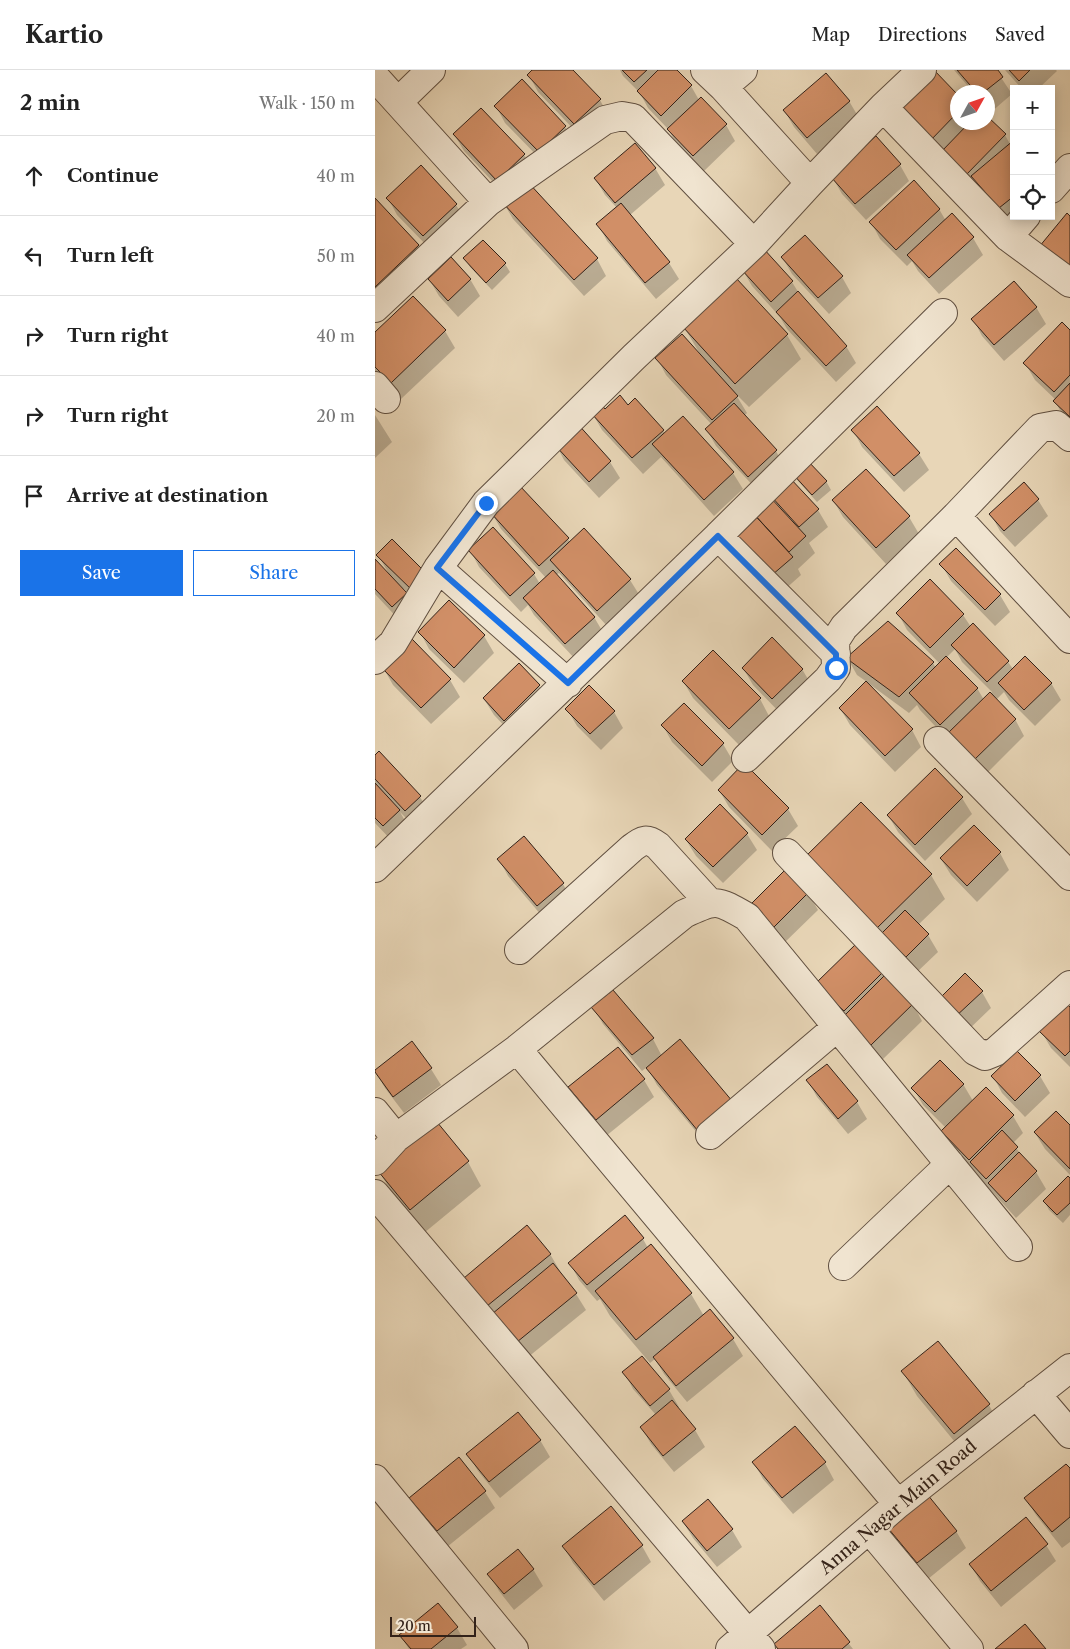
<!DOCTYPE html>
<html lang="en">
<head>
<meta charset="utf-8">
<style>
  :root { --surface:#fff; --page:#f6f6f6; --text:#222; --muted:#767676; --line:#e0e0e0; --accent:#1a73e8 }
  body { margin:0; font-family:"Libre Caslon Text",serif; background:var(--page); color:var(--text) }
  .controls { position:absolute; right:15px; top:15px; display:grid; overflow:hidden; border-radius:0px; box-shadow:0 2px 12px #0003 }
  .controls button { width:45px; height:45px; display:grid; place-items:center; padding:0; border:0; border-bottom:1px solid var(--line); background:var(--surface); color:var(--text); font:25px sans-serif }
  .compass { position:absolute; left:575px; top:15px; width:45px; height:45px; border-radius:50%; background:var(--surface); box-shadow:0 2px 12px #0003; rotate:50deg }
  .scale { position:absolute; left:15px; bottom:12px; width:86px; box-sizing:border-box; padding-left:5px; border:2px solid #332219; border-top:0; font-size:14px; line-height:18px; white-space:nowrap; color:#332219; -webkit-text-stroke:4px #f0e4d0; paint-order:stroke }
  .stop { position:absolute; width:15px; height:15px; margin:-11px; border:4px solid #1a73e8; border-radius:50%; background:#fff }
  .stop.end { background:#1a73e8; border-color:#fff; box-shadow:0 1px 5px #0008 }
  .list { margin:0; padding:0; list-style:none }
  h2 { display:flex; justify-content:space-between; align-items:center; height:65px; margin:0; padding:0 20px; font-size:21px }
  h2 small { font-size:16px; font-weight:400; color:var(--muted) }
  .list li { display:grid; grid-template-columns:32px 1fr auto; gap:15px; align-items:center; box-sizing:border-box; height:80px; padding:0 20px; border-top:1px solid var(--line) }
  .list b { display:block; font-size:19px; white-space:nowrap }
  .list em { font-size:16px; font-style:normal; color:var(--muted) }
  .actions { display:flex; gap:10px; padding:15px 20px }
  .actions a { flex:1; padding:11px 0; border:1px solid var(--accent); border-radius:0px; text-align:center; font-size:18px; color:var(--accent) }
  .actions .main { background:var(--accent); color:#fff }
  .icon { flex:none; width:28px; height:28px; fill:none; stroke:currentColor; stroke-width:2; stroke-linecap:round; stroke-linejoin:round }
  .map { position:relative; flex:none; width:695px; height:1579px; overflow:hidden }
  header { display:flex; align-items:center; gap:30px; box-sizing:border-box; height:70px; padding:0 25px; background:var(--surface); border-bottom:1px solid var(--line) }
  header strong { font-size:24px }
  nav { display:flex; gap:28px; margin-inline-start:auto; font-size:18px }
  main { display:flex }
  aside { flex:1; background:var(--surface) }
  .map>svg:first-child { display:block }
</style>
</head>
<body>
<header>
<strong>Kartio</strong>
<nav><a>Map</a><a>Directions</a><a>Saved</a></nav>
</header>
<main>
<aside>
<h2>2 min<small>Walk · 150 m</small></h2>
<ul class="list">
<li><svg class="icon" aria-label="ahead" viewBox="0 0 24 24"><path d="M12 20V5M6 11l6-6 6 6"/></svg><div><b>Continue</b></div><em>40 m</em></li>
<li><svg class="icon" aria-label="left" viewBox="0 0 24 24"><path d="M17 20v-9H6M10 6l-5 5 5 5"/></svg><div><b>Turn left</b></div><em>50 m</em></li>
<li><svg class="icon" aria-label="right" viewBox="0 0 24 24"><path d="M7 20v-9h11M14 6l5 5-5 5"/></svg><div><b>Turn right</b></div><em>40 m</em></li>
<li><svg class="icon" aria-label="right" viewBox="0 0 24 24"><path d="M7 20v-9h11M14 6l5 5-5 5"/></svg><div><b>Turn right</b></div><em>20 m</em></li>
<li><svg class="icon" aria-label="arrive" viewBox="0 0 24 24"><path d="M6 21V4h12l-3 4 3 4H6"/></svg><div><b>Arrive at destination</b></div></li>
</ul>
<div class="actions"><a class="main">Save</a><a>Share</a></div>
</aside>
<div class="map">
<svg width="695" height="1579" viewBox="0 0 695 1579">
  <rect width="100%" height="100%" fill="#e8d6b7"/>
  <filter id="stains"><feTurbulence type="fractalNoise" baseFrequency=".004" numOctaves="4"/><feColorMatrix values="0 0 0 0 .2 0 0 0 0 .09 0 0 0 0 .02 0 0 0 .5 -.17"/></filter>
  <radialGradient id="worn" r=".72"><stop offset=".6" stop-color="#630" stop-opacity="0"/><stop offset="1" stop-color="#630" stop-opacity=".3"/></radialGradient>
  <!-- shadow -->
  <path fill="#0003" fill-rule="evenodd" d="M159 0H196L225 30 234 47 209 70 163 22 154 5Z
    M245 0H301L316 16 324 30 351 55 360 71 328 102 303 76 293 59 273 38 265 23 248 6Z
    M579 0H621L637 24 615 43 612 40V22H598Z
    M630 0H681L682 1 663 19H647Z
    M558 1 582 26V52H612V48L630 65 635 74 639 71V146L634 154 531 55Z
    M474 31 484 48 442 84 419 57 409 40Z
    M121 36 190 57 200 73 174 98 130 53Z
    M79 64 149 85 159 101 149 110 222 189 231 206 209 226 138 149 128 132 133 128 89 81Z
    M525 95 534 111 491 150 467 124 457 107Z
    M280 98 290 115 255 145 294 193 304 209 281 229 232 171 223 154 242 138 230 125 220 108Z
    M13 128 81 135 91 151 58 182 22 145Z
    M0 130 43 176 57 200 0 226Z
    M564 139 571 151 577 145 598 168 608 185 564 224 543 201 537 191 532 196 505 169 496 152Z
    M108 172 130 194 135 202 117 220 95 197 90 189Z
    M388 180 417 212 425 225 471 276 481 293 461 312 412 259 405 247 377 216 367 199Z
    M407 187 467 207 476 223 454 244 417 204Z
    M54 209H95L105 226 83 247 64 226Z
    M38 227 70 261 80 278 26 329 0 302V264Z
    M661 237 671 254 629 291 607 266 598 249Z
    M309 257 412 265 426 289 374 337 360 323 372 343 369 346 401 381 410 398 384 422 341 376 332 360 337 355 291 305 282 288 325 284Z
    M695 262V353L689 348 680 331 681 330 660 310 650 293Z
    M253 336 288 360 290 364 358 403 368 419 339 446 286 387 268 404 227 360 217 343Z
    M0 345 17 372 0 388Z
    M478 360 544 384 554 400 529 422 487 377Z
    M180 373 235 392 245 408 224 428 189 390Z
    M491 400 534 447 544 464 511 494 468 447 458 430Z
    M418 403 451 411 456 420 442 432 423 411Z
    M414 409 443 440 453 457 434 473 440 483 423 499 426 505 408 521 358 461 402 435 397 425Z
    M663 430 673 446 640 477 625 461 616 445Z
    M116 442 193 469 195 473 209 460 255 510 265 526 232 556 184 503 181 505 219 547 229 564 201 590 159 545 153 535 146 542 104 497 95 480 159 504 165 514 171 508 126 459Z
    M3 485 54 508 64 524 50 539 28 518 41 540 27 553 0 524V491L14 504Z
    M566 494 625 525 635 542 620 556 576 511Z
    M74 532 109 566 119 583 89 613 54 579 45 562Z
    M523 543 588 545 596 557 633 592 638 599 676 613 686 630 660 656 634 630 629 622 621 630 640 649 649 666 608 707 545 640 542 635 534 643 493 613 492 614 537 660 546 677 520 702 475 655 465 638 492 612 482 605 473 589 558 593 561 598 565 594 532 560ZM580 579 587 592 617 622 609 630 602 618 571 588Z
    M37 571 75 610 85 627 56 654 18 615 9 599Z
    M144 595 164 616 174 633 139 666 119 645 109 629Z
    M368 598 427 599 437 616 407 645 378 615Z
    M308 611 385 629 394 646 364 675 318 628Z
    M309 635 348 674 358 691 337 712 297 672 288 656Z
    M192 639 239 642 248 658 226 680 202 656Z
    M0 687 45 727 55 743 40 757 25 742 34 758 18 772 0 753Z
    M560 700 587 728 597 744 550 791 523 762 513 745Z
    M344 720 413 739 423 756 397 781 354 737Z
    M372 764 382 780 348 813 321 786 311 770Z
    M625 783 634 800 602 832 576 805 566 789Z
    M124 789 188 814 197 830 172 852 133 806Z
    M556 805 570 829 543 855 553 865 563 882 541 903 446 811Z
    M433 823 443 840 406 876 374 837Z
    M482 874 538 934 547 951 506 991 453 930Z
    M607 922 616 938 589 964 573 948Z
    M218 937 278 969 334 1077 282 1015 272 997 267 1001 228 954Z
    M695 939V997L676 978 666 961Z
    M242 978 269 1010 279 1027 231 1066 205 1034 195 1017Z
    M642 983 665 1006 675 1023 650 1047 627 1023 618 1006Z
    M452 995 482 1032 492 1049 473 1064 442 1027 433 1011Z
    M56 999 66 1015 29 1043 10 1018 0 1001Z
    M588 1014 598 1031 611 1018 638 1046 648 1063 638 1073 650 1091 661 1102 671 1119 641 1148 577 1078 568 1062 571 1058 548 1035 538 1018Z
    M695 1057V1105L670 1079 660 1063Z
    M93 1092 106 1116 49 1163 18 1125 4 1101Z
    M695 1110V1145L688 1153 674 1140 669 1131Z
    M268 1169 273 1178 276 1176 316 1224 329 1246 358 1269 368 1286 312 1332 289 1304 280 1289 275 1293 235 1246 225 1229 222 1231 204 1210 195 1193Z
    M175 1184 185 1201 183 1202 201 1224 211 1240 152 1288 100 1225Z
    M266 1287 294 1320 304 1337 302 1338 320 1360 330 1377 299 1402 276 1374 266 1357 281 1345 258 1319 249 1302Z
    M528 1302 614 1335 627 1359 593 1388 542 1326Z
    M420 1358 450 1393 459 1410 418 1444 388 1409 379 1393Z
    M165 1370 175 1387 125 1428 103 1401 93 1384Z
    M695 1400V1472L687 1478 661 1445 651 1429Z
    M110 1422 120 1438 72 1477 45 1445 36 1428Z
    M333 1431 357 1460 367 1477 342 1497 318 1468 308 1452Z
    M510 1452 581 1461 591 1478 553 1509 520 1469Z
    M671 1475 681 1491 626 1537 605 1511 595 1494Z
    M267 1476 276 1492 229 1531 198 1493 189 1477Z
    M158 1499 168 1516 139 1540 124 1521 114 1504Z
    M63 1534 82 1558 92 1575 86 1579H34L25 1565Z
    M445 1537 478 1579H403Z"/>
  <!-- building -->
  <path fill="#d18f67" stroke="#332219" d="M157 0H198L226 29 199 54 152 5Z
    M247 0H272L259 12Z
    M283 0H302L317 15 286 46 262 21Z
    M559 0 582 24V43L554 72 520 38Z
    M582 0H623L628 7 609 22H601Z
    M634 0H655L644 11Z
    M451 3 475 31 432 68 408 40Z
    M147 9 191 56 164 82 119 36Z
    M326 27 352 54 318 86 292 59Z
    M106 38 150 84 122 111 78 64Z
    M612 46 631 64 590 106 566 82 595 52H612Z
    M501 66 526 94 480 134 456 107Z
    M639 70V126L624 138 596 106Z
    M260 73 281 98 240 133 219 108Z
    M46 95 82 134 48 166 11 128Z
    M151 110 223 188 199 210 127 132Z
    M539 110 565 139 521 180 494 152Z
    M0 128 44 175 0 217Z
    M246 133 295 192 270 213 221 154Z
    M577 143 599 167 554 208 532 185Z
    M692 143 695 146V202L664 177Z
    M430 165 468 206 443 228 406 187Z
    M108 170 131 193 111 213 88 188Z
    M388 178 418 211 396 232 366 199Z
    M76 187 96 209 73 231 53 209Z
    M361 208 413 264 360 314 308 257Z
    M639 211 662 237 619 275 596 249Z
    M423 221 472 276 451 296 401 242Z
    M38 226 71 260 16 313 0 297V262Z
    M687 252 695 260V305L679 322 648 293Z
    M307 264 363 326 337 350 280 288Z
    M695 313V347L678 331Z
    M245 325 253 335 260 328 289 360 257 388 216 343 226 334 230 339Z
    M359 333 402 380 373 407 330 359Z
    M502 336 545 383 519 406 476 360Z
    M308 346 359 402 329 430 277 374Z
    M201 352 236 391 214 412 178 373Z
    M431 389 452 411 437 425 416 402Z
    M491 399 535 446 501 478 457 430Z
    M414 407 444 439 424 457 395 425Z
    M649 412 664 429 629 461 614 444Z
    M144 415 194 468 164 496 115 442Z
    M394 426 431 466 414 482 377 442Z
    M376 441 418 487 397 505 356 460Z
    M118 457 160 503 135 526 93 480Z
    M209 458 256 509 222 541 175 490Z
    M17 469 55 507 40 523 1 485Z
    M581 478 626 524 610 540 564 494Z
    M0 489 32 523 17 537 0 519Z
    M178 500 220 547 190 574 148 528Z
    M555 509 589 544 555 578 521 543Z
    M74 530 110 565 79 598 43 562Z
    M513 551 559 592 524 627 471 588Z
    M598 553 634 591 612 612 576 575Z
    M397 567 428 599 397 629 367 598Z
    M37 569 76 609 46 638 7 598Z
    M338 580 386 628 354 659 307 611Z
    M571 586 603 618 565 655 534 623Z
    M650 586 677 613 649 640 623 613Z
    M144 593 165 615 129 651 108 628Z
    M491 611 538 659 510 686 464 638Z
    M214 615 240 641 215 664 190 639Z
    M615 622 641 649 598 691 572 664Z
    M309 633 349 673 327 696 286 655Z
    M4 681 46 726 30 741 0 709V685Z
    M369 693 414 738 387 765 343 720Z
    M560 698 588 727 540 775 512 745Z
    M0 713 25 740 8 756 0 748Z
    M486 732 557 804 501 859 430 787Z
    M345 734 373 763 338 797 310 769Z
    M599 755 626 782 592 816 565 788Z
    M149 766 189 813 162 836 122 789Z
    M411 799 434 822 396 860 373 837Z
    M530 840 554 864 531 887 507 863Z
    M482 873 509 901 469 941 441 913Z
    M590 903 608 921 579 948 562 931Z
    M511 904 539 933 496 975 468 947Z
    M238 920 279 968 257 985 216 937Z
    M692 934 695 937V981L690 986 664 961Z
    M305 969 358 1032 323 1061 271 998Z
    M37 971 57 998 18 1027 0 1002V1000Z
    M243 977 270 1009 221 1050 193 1017Z
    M642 981 666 1005 640 1031 616 1006Z
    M565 990 589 1014 560 1042 536 1018Z
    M452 994 483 1031 463 1049 431 1010Z
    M611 1017 639 1045 594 1090 566 1061Z
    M681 1041 695 1055V1099L659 1062Z
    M62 1052 94 1091 35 1140 3 1101Z
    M627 1060 643 1077 611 1109 595 1092Z
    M644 1082 662 1101 631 1132 613 1113Z
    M693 1106 695 1108V1133L682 1145 668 1131Z
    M250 1145 269 1168 212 1215 193 1193Z
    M152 1155 176 1184 112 1236 89 1208Z
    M276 1174 317 1223 261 1270 220 1221Z
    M178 1193 202 1223 142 1272 117 1244Z
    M335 1239 359 1268 301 1316 278 1287Z
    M563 1271 615 1334 579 1364 526 1301Z
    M267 1286 295 1319 275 1336 247 1302Z
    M297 1330 321 1359 288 1386 265 1357Z
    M143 1342 166 1370 114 1412 91 1384Z
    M420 1356 451 1392 407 1428 377 1392Z
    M84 1387 111 1421 62 1461 34 1428Z
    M691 1394 695 1398V1447L677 1462 649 1428Z
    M548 1419 582 1461 542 1493 508 1452Z
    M333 1429 358 1459 332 1481 307 1451Z
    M236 1436 268 1475 219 1515 187 1476Z
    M651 1447 673 1474 616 1521 594 1494Z
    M143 1479 159 1499 129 1524 112 1504Z
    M63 1533 83 1557 56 1579H36L24 1565Z
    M445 1535 475 1572 467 1579H403L399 1574Z
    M650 1554 671 1579H620Z"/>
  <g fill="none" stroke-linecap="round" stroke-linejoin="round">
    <!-- minor casing -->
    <g stroke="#604f40" stroke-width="30">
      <path id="minor" d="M330 0 348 17
        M368 0 348 17 435 113
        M0 7 113 132 230 50 247 46 258 48 379 174
        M23 32 56 0
        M508 37 633 167 695 213
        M676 119 695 98
        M633 167 651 146
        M0 238 113 132
        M0 316 11 329
        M581 446 695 569
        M343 466 568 243
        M63 498 193 613
        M0 590 18 573 63 498 111 433 259 287 379 174 435 113 508 37 547 0
        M563 671 695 806
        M371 688 453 609 461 598 460 571 469 557 581 446 665 358 681 355 695 367
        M412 783 600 981 610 986 620 982 695 915
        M0 798 343 466 461 584
        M144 880 257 778C268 770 271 767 283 776L334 832
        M142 979 523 1434
        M0 1042 21 1068 0 1091
        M335 1065 462 957
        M21 1068 142 979 309 844C341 829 341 829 372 847L643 1177
        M0 1124 386 1579
        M468 1196 575 1094
        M661 1324 695 1364
        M0 1409 139 1579
        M494 1459 594 1579
        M355 1579 523 1434 695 1298"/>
    </g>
    <!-- minor -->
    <use href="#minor" stroke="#f0e4d0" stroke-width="28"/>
  </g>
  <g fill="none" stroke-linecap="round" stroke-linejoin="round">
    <!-- route -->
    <path stroke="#1a73e8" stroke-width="6" d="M111 433 62 498 193 613 343 466 461 584V598"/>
  </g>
  <g text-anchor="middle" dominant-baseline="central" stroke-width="5" stroke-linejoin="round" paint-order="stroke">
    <!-- street labels -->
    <g font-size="18" fill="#332219" stroke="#f0e4d0">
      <text transform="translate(523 1437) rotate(-40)">Anna Nagar Main Road</text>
    </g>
  </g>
  <rect width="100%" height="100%" filter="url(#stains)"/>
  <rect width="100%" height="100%" fill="url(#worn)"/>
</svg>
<div class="controls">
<button>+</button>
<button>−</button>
<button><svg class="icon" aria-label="locate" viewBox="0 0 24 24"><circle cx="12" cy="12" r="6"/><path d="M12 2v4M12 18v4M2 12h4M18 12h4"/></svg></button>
</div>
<svg class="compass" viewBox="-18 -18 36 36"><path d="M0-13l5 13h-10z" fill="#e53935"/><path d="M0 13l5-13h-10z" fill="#767676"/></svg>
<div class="scale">20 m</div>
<div class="stop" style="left:461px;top:598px"></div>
<div class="stop end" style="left:111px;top:433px"></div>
</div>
</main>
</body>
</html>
